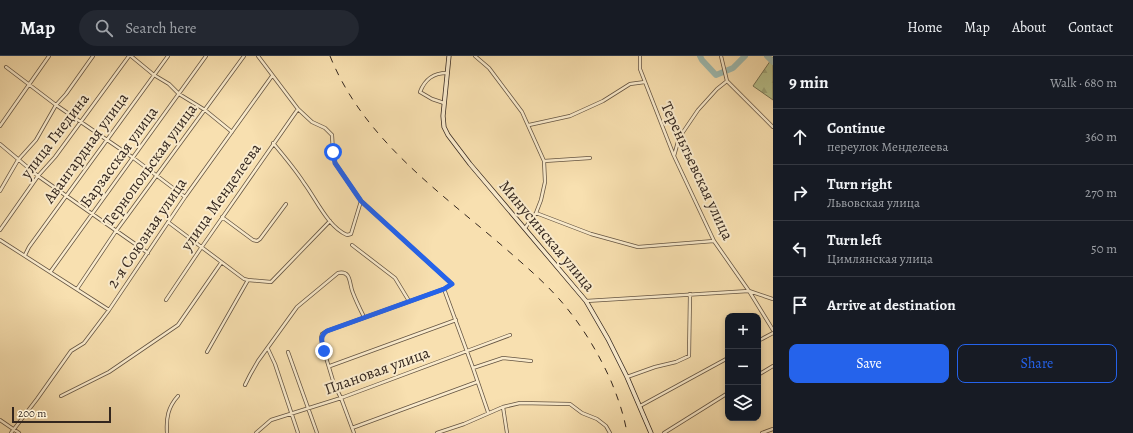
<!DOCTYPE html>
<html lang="en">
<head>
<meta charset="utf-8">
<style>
  :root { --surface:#171b24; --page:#242831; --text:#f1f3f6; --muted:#9ea1a6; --line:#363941; --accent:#2563eb }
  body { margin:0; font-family:Alegreya,serif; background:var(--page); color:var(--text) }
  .controls { position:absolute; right:12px; bottom:12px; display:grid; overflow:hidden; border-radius:8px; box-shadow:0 2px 6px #0003 }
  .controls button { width:36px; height:36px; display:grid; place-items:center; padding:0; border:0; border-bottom:1px solid var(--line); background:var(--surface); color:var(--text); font:20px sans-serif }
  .scale { position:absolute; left:12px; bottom:10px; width:99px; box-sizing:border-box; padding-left:4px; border:2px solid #33261e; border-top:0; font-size:11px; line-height:14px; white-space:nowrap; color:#33261e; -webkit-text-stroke:3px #faebcc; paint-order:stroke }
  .stop { position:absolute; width:12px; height:12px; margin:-9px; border:3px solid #2563eb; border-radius:50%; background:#fff }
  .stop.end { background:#2563eb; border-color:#fff; box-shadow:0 1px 4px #0008 }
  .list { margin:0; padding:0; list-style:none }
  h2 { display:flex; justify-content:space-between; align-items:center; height:52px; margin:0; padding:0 16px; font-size:17px }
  h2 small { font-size:13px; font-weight:400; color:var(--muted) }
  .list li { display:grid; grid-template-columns:26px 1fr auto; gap:12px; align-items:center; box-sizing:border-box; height:56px; padding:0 16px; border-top:1px solid var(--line) }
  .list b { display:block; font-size:15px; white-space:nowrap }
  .list p { margin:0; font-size:13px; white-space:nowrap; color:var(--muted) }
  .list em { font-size:13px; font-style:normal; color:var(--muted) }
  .actions { display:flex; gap:8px; padding:12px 16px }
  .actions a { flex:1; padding:9px 0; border:1px solid var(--accent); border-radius:8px; text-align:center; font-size:14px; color:var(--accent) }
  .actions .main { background:var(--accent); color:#fff }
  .icon { flex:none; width:22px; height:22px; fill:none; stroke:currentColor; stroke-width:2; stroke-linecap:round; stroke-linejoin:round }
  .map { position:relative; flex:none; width:773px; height:377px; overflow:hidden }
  header { display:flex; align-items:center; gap:24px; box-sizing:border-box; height:56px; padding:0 20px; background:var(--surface); border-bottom:1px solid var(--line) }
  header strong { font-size:19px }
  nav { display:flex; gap:22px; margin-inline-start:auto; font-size:14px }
  .search { width:280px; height:36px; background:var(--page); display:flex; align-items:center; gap:10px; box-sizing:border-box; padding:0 14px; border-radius:22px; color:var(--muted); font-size:15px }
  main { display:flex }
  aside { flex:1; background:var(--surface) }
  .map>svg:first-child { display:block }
</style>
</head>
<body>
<header>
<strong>Map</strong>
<div class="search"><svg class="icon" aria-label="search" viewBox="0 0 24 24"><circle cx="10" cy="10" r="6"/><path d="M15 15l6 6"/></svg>Search here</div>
<nav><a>Home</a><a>Map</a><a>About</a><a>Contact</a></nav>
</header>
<main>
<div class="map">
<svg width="773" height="377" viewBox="0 0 773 377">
  <defs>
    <pattern id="forest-firs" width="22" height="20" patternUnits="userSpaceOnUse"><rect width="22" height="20" fill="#b9c38e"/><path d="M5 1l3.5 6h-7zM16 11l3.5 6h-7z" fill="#a0a77a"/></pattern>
  </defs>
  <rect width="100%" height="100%" fill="#f8e0b0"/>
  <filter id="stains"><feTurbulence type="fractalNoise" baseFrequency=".005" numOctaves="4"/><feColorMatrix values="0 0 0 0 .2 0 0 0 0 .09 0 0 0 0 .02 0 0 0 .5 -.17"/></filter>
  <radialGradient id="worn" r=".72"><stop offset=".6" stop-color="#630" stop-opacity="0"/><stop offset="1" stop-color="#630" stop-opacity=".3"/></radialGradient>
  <!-- forest -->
  <path fill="url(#forest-firs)" stroke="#767456" d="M773 1V44L753 30Z"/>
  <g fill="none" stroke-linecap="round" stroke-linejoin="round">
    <!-- river -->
    <path stroke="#9fbcb2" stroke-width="6" d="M700 0 702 4 716 19 733 12 745 0
      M767 0 773 6"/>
    <!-- minor casing -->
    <g stroke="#645442" stroke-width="4">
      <path id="minor" d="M131 0 154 19 169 28 179 38 205 54 232 76
        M258 0 298 53 312 66 325 72 332 79 333 96 335 107 361 145 452 228 444 233 327 275 322 278 321 282 324 295 334 328 341 342 354 377
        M475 0 489 12 522 56 544 105 545 126 541 144 536 157
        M640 0V13L674 100 714 185 749 235 773 274
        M6 11 56 49 132 101 185 141
        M727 25 773 71
        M444 47 432 43 420 36C425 23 433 17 447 17
        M529 69 570 60 603 45 630 28 645 26
        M0 70 49 0
        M273 87C284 100 295 113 304 127 316 143 328 171 347 179L351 178 361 145
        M0 88 38 120 148 197
        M674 100 679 82 698 54 717 33 727 25 721 0
        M544 105 590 102
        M0 135 18 104 36 84 56 49 66 38 93 0
        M222 161 253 184 257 185 260 183 286 148
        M168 166 244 223 248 224 271 226 330 165
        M525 172 536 157 591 178 638 191 714 185
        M0 174 38 120 55 101 129 0
        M0 184 109 254
        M352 189 395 222 409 245
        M25 199 29 191 168 0
        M51 215 206 0
        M77 233 116 175 244 0
        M444 233 473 312 488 356
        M166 244 201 192 298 53
        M586 245 749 235 773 243
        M758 285 773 277
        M268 293 275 308 298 377
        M207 296 248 224
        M288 296 317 377
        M330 310 456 264
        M473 312 503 302 531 305
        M758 319 773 310
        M627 321 655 311 676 306 689 300 690 238
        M245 329 250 319 258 305 297 251 338 217C352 214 349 229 353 237 356 245 360 253 364 261
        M61 340 109 316 178 269 221 207
        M640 350 728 302
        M503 351 507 377
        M0 364 19 377
        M352 372 477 326
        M11 377 37 343 71 295 84 287 109 254 185 141 272 20
        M167 377C166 362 168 351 178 340
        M256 377 271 364 341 342 510 279
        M437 377 464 368 503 351 520 347 570 348 582 357 597 363 606 370 610 377
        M664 377 728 337
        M762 377 773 373"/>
    </g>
    <!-- secondary casing -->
    <g stroke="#33261e" stroke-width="5">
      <path id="secondary" d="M449 0 443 60 444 71 448 79 470 108 586 245 608 283 627 321 651 377"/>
    </g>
    <!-- minor -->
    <use href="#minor" stroke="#faebcc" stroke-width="2.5"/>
    <!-- secondary -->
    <use href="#secondary" stroke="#faebcc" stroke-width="3.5"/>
    <!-- rail -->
    <path stroke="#33261e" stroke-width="1" stroke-dasharray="7 7" stroke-linecap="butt" d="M330 0C365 87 446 140 514 200 530 214 546 228 560 244 581 268 598 296 611 325 618 342 624 359 627 377"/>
  </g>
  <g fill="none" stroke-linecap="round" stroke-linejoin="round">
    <!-- route -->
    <path stroke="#2563eb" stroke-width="5" d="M324 295C322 287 319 280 327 275L444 233 452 228 361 145 335 107 333 96"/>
  </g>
  <g text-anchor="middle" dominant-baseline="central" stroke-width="4" stroke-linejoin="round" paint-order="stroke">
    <!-- street labels -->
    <g font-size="16" fill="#33261e" stroke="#faebcc">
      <text transform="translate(55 80) rotate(-53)">улица Гнедина</text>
      <text transform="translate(86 92) rotate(-54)">Авангардная улица</text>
      <text transform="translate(119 101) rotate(-54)">Барзасская улица</text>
      <text transform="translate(150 109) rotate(-54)">Тернопольская улица</text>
      <text transform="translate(697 115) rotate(65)">Тереньтьевская улица</text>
      <text transform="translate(221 141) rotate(-55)">улица Менделеева</text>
      <text transform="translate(147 177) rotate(-56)">2-я Союзная улица</text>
      <text transform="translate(547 180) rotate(50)">Минусинская улица</text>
      <text transform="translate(377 315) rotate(-20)">Плановая улица</text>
    </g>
  </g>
  <rect width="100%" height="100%" filter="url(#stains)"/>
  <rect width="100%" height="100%" fill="url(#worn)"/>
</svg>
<div class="controls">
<button>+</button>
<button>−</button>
<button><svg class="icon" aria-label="layers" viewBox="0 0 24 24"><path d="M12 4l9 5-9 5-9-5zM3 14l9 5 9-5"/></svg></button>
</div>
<div class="scale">200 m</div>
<div class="stop" style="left:333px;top:96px"></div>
<div class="stop end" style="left:324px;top:295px"></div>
</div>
<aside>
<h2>9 min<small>Walk · 680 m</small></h2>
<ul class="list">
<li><svg class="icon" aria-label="ahead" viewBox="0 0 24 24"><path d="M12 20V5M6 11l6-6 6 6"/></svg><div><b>Continue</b><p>переулок Менделеева</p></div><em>360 m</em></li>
<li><svg class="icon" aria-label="right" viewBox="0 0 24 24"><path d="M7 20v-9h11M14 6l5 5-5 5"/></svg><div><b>Turn right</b><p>Львовская улица</p></div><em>270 m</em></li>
<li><svg class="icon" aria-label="left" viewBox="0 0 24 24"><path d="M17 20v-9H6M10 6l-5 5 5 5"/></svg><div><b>Turn left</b><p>Цимлянская улица</p></div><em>50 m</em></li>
<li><svg class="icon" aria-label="arrive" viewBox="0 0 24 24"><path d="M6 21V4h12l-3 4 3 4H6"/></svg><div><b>Arrive at destination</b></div></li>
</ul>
<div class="actions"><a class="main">Save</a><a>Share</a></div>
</aside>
</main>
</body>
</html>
